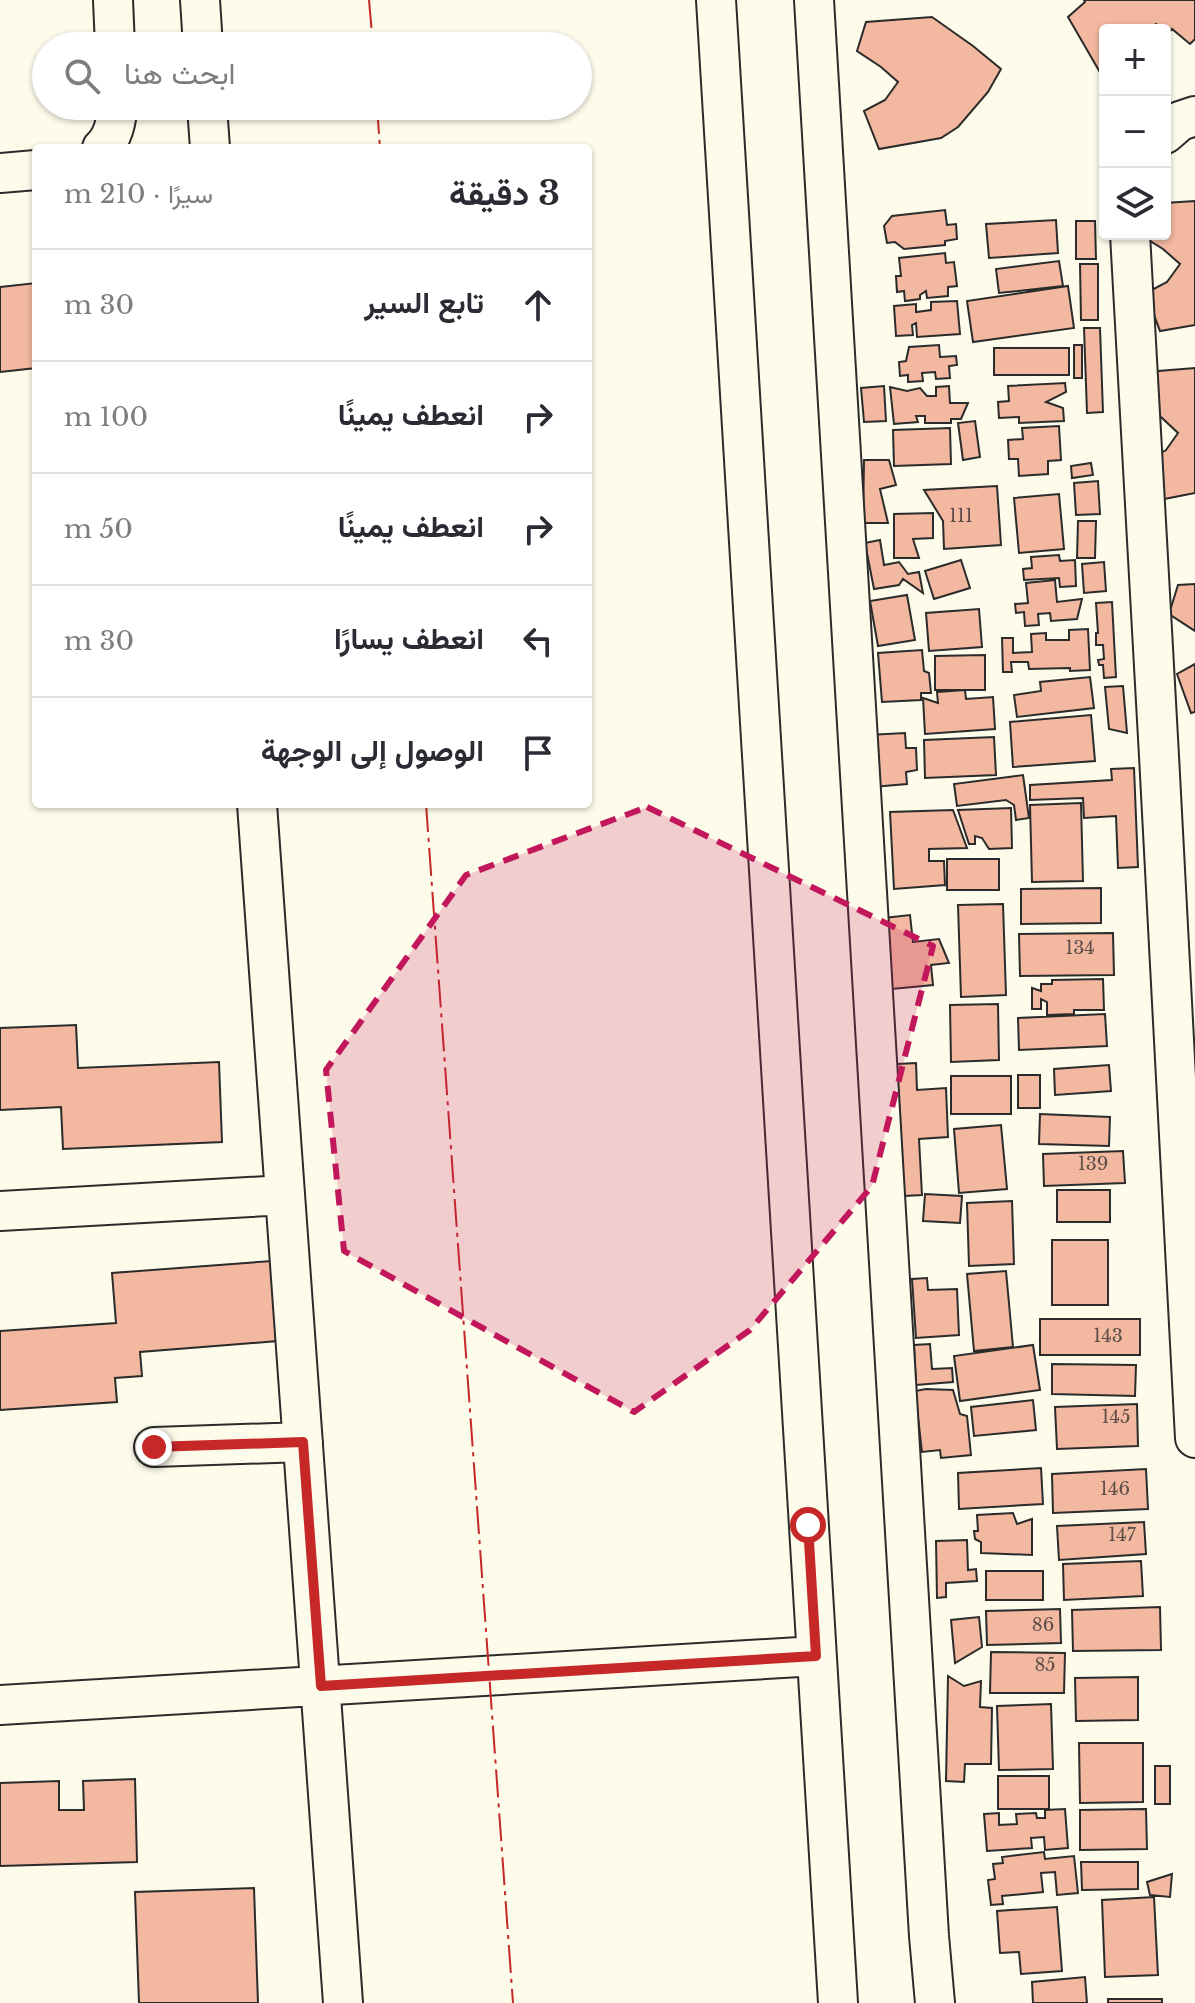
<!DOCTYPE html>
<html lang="ar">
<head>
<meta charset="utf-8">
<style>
  :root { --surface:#fff; --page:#f7f7f7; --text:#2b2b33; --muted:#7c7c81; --line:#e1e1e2 }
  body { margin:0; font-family:"Libre Baskerville",Vazirmatn,serif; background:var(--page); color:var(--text); direction:rtl }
  .controls { position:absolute; right:24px; top:24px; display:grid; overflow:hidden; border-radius:8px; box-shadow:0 2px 6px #0004 }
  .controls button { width:72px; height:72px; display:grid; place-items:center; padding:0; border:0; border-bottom:2px solid var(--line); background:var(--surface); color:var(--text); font:40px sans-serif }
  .stop { position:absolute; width:24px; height:24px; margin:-18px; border:6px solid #c62828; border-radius:50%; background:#fff }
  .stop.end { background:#c62828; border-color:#fff; box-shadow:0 2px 8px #0008 }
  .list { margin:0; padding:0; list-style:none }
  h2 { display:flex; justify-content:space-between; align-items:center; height:104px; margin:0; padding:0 32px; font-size:34px }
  h2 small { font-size:26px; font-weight:400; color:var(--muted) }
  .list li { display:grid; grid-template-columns:52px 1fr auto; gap:24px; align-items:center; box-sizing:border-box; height:112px; padding:0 32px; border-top:2px solid var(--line) }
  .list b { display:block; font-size:30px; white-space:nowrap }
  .list em { font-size:26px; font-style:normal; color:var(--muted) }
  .icon { flex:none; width:44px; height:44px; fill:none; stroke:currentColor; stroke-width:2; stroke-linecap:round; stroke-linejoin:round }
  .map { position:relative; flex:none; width:1195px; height:2003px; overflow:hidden; direction:ltr }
  .search { position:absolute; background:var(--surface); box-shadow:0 2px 6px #0004; left:32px; top:32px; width:560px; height:88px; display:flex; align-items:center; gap:20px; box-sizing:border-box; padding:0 28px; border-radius:44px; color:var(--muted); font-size:30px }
  .panel { position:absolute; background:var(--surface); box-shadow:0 2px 6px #0004; left:32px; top:144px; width:560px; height:664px; border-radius:8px; direction:rtl }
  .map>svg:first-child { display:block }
</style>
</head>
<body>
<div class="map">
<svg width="1195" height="2003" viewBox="0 0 1195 2003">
  <rect width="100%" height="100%" fill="#fdfbea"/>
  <!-- building -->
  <path fill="#f2b8a0" stroke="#2b2b2b" stroke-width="2" d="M1084 0H1195V39L1190 44 1172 29 1165 38V30H1159L1156 24 1144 30H1105V81L1068 17 1085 2Z
    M932 17 973 46 1001 69 988 92 958 127 941 138 879 149 864 111 885 100 898 82 881 67 857 51 866 22Z
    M1195 201V325L1160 331 1146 293 1167 282 1180 264 1163 249 1139 234H1165V203Z
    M945 210 947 225 956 224 957 239 945 241V245L904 249 895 242 887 243 884 226 892 216Z
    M1056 220 1058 253 989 258 986 224Z
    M1076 221H1095L1096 259H1076Z
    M945 253 946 263 954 262 957 286 948 287V296L927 298 926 291 920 295V299L905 301 904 291 897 292 896 276H901L899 258Z
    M1059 261 1063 286 999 293 996 269Z
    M1080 264H1098V320H1081Z
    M36 283V368L0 372V287Z
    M1068 286 1074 328 973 342 967 301Z
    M957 301 960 334 917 337 916 323 912 325 913 335 896 336 894 306 916 304V312L931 310V302Z
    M1084 328H1100L1103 412 1087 413Z
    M939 345 940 357 956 356 957 365 949 366 950 378 936 379 935 372 922 373 923 381 908 382V375L900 376 899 362 906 361 909 347Z
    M1074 345H1082V378H1074Z
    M994 348H1069V375H994Z
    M1195 368V493L1159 500 1145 462 1166 450 1178 433 1145 402 1146 372Z
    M1065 383 1066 392 1046 402 1063 408 1064 421 1019 423V417L999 418 998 402 1009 401 1008 386Z
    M884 386 886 421 864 422 861 388Z
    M949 386 950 403H968L961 419H951V423H925V416H916L918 422 894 424 890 387 907 391 920 388 927 396H936V387Z
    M975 421 980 457 963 460 958 423Z
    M1059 426 1061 460 1048 461V474L1019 476 1018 459H1009L1008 440 1023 439 1022 428Z
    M950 428 951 464 894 466 893 430Z
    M864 460H889L896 485 880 489 888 523H863Z
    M1091 463 1093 475 1072 478 1071 466Z
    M1098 481 1100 514 1076 515 1074 483Z
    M997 486 1001 545 944 549 943 521 924 490Z
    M1059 494 1064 549 1019 553 1014 498Z
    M933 513V538L913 539 919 558H894V514Z
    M1078 521H1096L1095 558H1077Z
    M880 540 884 565 899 562 908 574 919 572 923 593 903 579 899 585 874 589 865 543Z
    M1059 555 1060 561 1075 560 1076 586 1060 587 1059 578 1024 580 1023 569 1032 568 1031 557Z
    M961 560 970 588 934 599 925 571Z
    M1104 562 1106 591 1084 593 1082 564Z
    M1055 580 1057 602 1082 599 1077 619 1051 621 1050 613 1038 614 1039 625 1025 626 1024 612 1016 613 1015 604 1028 603 1026 583Z
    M1195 584V631L1169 614 1178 585Z
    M907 595 915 640 878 646 870 601Z
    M1112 602 1116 677 1104 678 1103 665H1099L1098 660 1104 659 1103 645H1096V633H1098L1096 603Z
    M979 609 982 647 929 651 926 613Z
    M1088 629 1090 670 1070 671V668L1029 669 1028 662H1011L1012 672H1003L1002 638H1013V653L1032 652 1031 634 1046 633V640H1069V630Z
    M922 650 924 671 929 673 931 693H921V700L882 702 878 653Z
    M985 655V690H935V656Z
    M1195 664V712L1191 713 1177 674Z
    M1090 677 1094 708 1017 717 1014 695 1041 691 1040 682Z
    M1123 686 1127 733 1109 729 1105 687Z
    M965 690 966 699 993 697 995 729 925 734 923 698 938 703 937 692Z
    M1091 715 1095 761 1013 767 1010 722Z
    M905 733 906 748H916L917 770 906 772 907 784 873 787 868 735Z
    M994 737 996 775 925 778 924 740Z
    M1134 768 1138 867 1118 868 1116 816 1084 818 1083 798 1030 800V785L1112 780 1111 769Z
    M1023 775 1029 818 1016 820 1014 805 1006 800 957 806 954 784Z
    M1081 803 1083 881 1032 882 1030 805Z
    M1011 808 1012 848 989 849 982 838 975 836V844H969L958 810Z
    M953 810 967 848 929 849V861H944L945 885 894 889 890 812Z
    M947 859H999V890H947Z
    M1101 888V923L1021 924V889Z
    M1003 904 1006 995 961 997 958 905Z
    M910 915 913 942 939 939 949 963 931 965 933 985 892 989 884 918Z
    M1113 933 1114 975 1020 976 1019 934Z
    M1103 979 1104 1010H1074V1014L1047 1015V1002L1041 999V1009H1032V988L1041 991V984H1052V980Z
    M998 1004 999 1060 951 1062 950 1005Z
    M1105 1014 1107 1046 1019 1050 1018 1018Z
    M76 1025 78 1068 219 1062 222 1142 63 1149 61 1107 0 1110V1028Z
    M916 1063 917 1090 946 1088 948 1137 919 1139 922 1195 904 1196 897 1064Z
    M1109 1065 1111 1091 1055 1095 1054 1069Z
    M1018 1075H1040V1108H1018Z
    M951 1076H1011V1114H951Z
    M1040 1114 1110 1117 1109 1146 1039 1144Z
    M1001 1125 1007 1189 959 1193 954 1129Z
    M1123 1151 1125 1183 1044 1186 1043 1154Z
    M1057 1190H1110V1222H1057Z
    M925 1194 962 1196 960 1223 923 1221Z
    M1012 1201 1014 1264 969 1266 967 1203Z
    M1052 1240H1108V1305H1052Z
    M272 1261 278 1341 140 1352 142 1376 115 1378 117 1402 0 1410V1331L116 1323 112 1273Z
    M1006 1271 1013 1347 974 1351 967 1274Z
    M927 1278 928 1290 957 1289 959 1335 916 1338 912 1279Z
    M1040 1319H1140V1355H1040Z
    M930 1344 932 1369 952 1368 953 1382 916 1385 914 1345Z
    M1033 1345 1040 1390 960 1401 954 1356Z
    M1052 1364 1136 1365 1135 1396 1052 1394Z
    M926 1389 953 1390 960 1414 967 1416 971 1455 941 1458 940 1450 922 1452 915 1391Z
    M1033 1400 1036 1430 974 1436 971 1407Z
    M1137 1404 1138 1446 1057 1449 1055 1407Z
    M1041 1468 1043 1504 959 1509 958 1473Z
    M1146 1469 1148 1509 1053 1513 1052 1474Z
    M1013 1513 1017 1524 1032 1519V1555L981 1553V1542L975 1539 974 1531H978L977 1515Z
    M1144 1522 1146 1554 1059 1560 1057 1526Z
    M967 1540 968 1570 976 1569 977 1581 946 1583V1597L937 1598 936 1541Z
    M1141 1561 1143 1596 1064 1600 1063 1564Z
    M986 1571H1043V1600H986Z
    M1160 1607 1161 1650 1073 1651 1072 1610Z
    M1060 1609 1061 1643 987 1645 986 1611Z
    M979 1617 982 1647 955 1663 951 1620Z
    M991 1652 1065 1653 1064 1693H990Z
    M948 1676 964 1686 981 1681 980 1707 992 1708 991 1764H965L964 1782 946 1781Z
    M1138 1677V1720L1076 1721 1075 1678Z
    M1051 1704 1053 1769 999 1770 997 1706Z
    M1079 1743H1143V1802L1080 1803Z
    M1155 1766H1170V1804H1155Z
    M998 1776H1049V1809H998Z
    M135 1779 137 1862 0 1866V1783L59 1781V1810H84L83 1781Z
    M1065 1809 1068 1848 1045 1850 1044 1837 1031 1838 1032 1848 987 1851 984 1814 999 1813V1825L1017 1824 1016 1814 1036 1813 1037 1818H1045V1810Z
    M1146 1809 1147 1849 1080 1850V1810Z
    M1044 1852 1045 1859 1074 1856 1078 1893 1057 1895 1055 1872 1041 1873 1043 1892 1002 1896 1003 1904 991 1905 988 1880 995 1879 993 1864 1003 1863 1002 1857Z
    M1081 1862H1138V1889L1082 1890Z
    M1172 1874 1170 1897 1150 1895 1147 1882Z
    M254 1888 258 2003H139L135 1892Z
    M1154 1897 1158 1975 1105 1977 1102 1900Z
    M1057 1907 1062 1971 1021 1974 1019 1952 1000 1953 997 1911Z
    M1085 1977 1087 2003H1033L1032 1982Z
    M1108 1999H1162V2003H1108Z"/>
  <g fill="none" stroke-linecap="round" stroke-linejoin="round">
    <!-- minor casing -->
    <g stroke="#2b2b2b" stroke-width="42">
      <path id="minor" d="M113 0 115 46
        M200 0 203 46
        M716 0 838 2003
        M814 0 929 1936 935 2003
        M207 106 210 148
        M1165 134 1180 121 1195 116
        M102 148C113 138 117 120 117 106
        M0 173 36 170
        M1130 234 1159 756 1195 1438
        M257 804 343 2003
        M0 1211 285 1195
        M154 1447 303 1442
        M0 1705 816 1656"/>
    </g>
    <!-- minor -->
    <use href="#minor" stroke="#fdfbea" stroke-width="38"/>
    <!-- power -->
    <path stroke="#c62828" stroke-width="2" stroke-dasharray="28 6 4 6" stroke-linecap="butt" d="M369 0 373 46
      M377 106 380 148
      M426 804 513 2003"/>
  </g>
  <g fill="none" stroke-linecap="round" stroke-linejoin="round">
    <!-- route -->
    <path stroke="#c62828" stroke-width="10" d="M154 1447 303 1442 321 1686 816 1656 808 1525"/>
  </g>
  <!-- marked area -->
  <path fill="#c2185b" fill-opacity="0.2" stroke="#c2185b" stroke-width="6" stroke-dasharray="16 10" stroke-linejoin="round" d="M647 807 933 946 872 1186 750 1330 634 1412 344 1251 326 1070 466 875Z"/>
  <g text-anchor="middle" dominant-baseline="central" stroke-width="6" stroke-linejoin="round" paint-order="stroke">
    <!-- number labels -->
    <g font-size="18" fill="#5d4e48">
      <text x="961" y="516">111</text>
      <text x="1080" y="948">134</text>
      <text x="1093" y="1164">139</text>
      <text x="1108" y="1336">143</text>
      <text x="1116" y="1417">145</text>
      <text x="1115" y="1489">146</text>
      <text x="1122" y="1535">147</text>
      <text x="1043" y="1625">86</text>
      <text x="1045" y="1665">85</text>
    </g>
  </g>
</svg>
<div class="controls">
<button>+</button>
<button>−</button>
<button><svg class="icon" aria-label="layers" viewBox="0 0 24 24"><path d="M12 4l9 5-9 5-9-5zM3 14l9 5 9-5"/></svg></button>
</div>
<div class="stop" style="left:808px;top:1525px"></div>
<div class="stop end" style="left:154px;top:1447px"></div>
<div class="search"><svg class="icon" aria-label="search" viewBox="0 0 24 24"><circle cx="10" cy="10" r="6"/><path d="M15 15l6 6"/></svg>ابحث هنا</div>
<section class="panel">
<h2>3 دقيقة<small>سيرًا · 210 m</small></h2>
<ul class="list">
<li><svg class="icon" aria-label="ahead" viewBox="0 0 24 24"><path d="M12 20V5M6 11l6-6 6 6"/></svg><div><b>تابع السير</b></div><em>30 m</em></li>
<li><svg class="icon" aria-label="right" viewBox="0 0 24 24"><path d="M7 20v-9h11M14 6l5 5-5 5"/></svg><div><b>انعطف يمينًا</b></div><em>100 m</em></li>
<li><svg class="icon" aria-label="right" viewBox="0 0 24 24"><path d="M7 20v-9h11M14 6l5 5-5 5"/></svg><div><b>انعطف يمينًا</b></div><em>50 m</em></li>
<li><svg class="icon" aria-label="left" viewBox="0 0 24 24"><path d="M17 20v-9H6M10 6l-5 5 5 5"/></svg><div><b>انعطف يسارًا</b></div><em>30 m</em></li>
<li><svg class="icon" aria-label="arrive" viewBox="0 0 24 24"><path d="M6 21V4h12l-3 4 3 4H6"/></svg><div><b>الوصول إلى الوجهة</b></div></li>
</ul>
</section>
</div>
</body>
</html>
